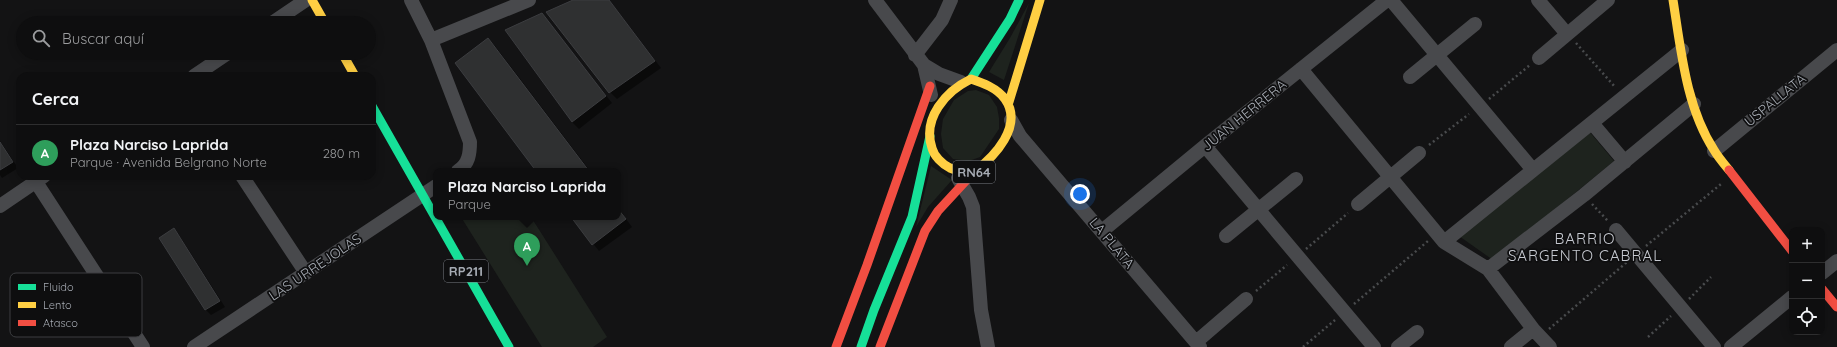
<!DOCTYPE html>
<html lang="es">
<head>
<meta charset="utf-8">
<style>
  :root { --surface:#0e0e0f; --page:#1c1c1d; --text:#f1f3f6; --muted:#9b9c9e; --line:#2e2e2f; --accent:#8c9099 }
  body { margin:0; font-family:Quicksand,sans-serif; background:var(--page); color:var(--text) }
  .controls { position:absolute; right:12px; bottom:12px; display:grid; overflow:hidden; border-radius:8px; box-shadow:0 2px 10px #0003 }
  .controls button { width:36px; height:36px; display:grid; place-items:center; padding:0; border:0; border-bottom:1px solid var(--line); background:var(--surface); color:var(--text); font:20px sans-serif }
  .you { position:absolute; left:1080px; top:194px; width:14px; height:14px; margin:-10px; border:3px solid #fff; border-radius:50%; background:#1a73e8; box-shadow:0 0 0 6px #1a73e833 }
  .badge { display:grid; place-items:center; width:26px; height:26px; border-radius:50%; background:var(--accent); color:#fff; font-size:13px; font-weight:700 }
  .pin { position:absolute; translate:-50% -33px; filter:drop-shadow(0 1px 2px #0008) }
  .pin::after { content:''; position:absolute; top:21px; width:14px; height:12px; background:inherit; clip-path:polygon(0 0,100% 0,50% 100%) }
  .popup { position:absolute; left:433px; top:168px; width:188px; height:52px; box-sizing:border-box; display:grid; place-content:center; border-radius:8px; background:var(--surface); filter:drop-shadow(0 1px 3px #0005); font-size:13px; white-space:nowrap; color:var(--muted) }
  .popup b { font-size:15px; color:var(--text) }
  .popup::after { content:''; position:absolute; left:50%; top:100%; margin-left:-8px; border:8px solid transparent; border-top-color:var(--surface) }
  .list { margin:0; padding:0; list-style:none }
  h2 { display:flex; justify-content:space-between; align-items:center; height:52px; margin:0; padding:0 16px; font-size:17px }
  h2 small { font-size:13px; font-weight:400; color:var(--muted) }
  .list li { display:grid; grid-template-columns:26px 1fr auto; gap:12px; align-items:center; box-sizing:border-box; height:56px; padding:0 16px; border-top:1px solid var(--line) }
  .list b { display:block; font-size:15px; white-space:nowrap }
  .list p { margin:0; font-size:13px; white-space:nowrap; color:var(--muted) }
  .list em { font-size:13px; font-style:normal; color:var(--muted) }
  .icon { flex:none; width:22px; height:22px; fill:none; stroke:currentColor; stroke-width:2; stroke-linecap:round; stroke-linejoin:round }
  .map { position:relative; flex:none; width:1837px; height:347px; overflow:hidden }
  .search { position:absolute; background:var(--surface); box-shadow:0 2px 10px #0003; left:16px; top:16px; width:360px; height:44px; display:flex; align-items:center; gap:10px; box-sizing:border-box; padding:0 14px; border-radius:22px; color:var(--muted); font-size:15px }
  .panel { position:absolute; background:var(--surface); box-shadow:0 2px 10px #0003; left:16px; top:72px; width:360px; height:108px; border-radius:12px }
  .map>svg:first-child { display:block }
</style>
</head>
<body>
<div class="map">
<svg width="1837" height="347" viewBox="0 0 1837 347">
  <rect width="100%" height="100%" fill="#131314"/>
  <!-- green -->
  <path fill="#1e231e" d="M1029 3 1004 80 989 72 1010 38Z
    M976 90 989 95 997 107 999 118V129L980 157 969 161 953 159 943 148 941 134 943 119 954 100 968 91Z
    M1588 130 1614 161 1493 260 1459 236Z
    M931 166 952 180 928 207 916 227Z
    M461 217H531L607 337 593 347H542Z"/>
  <!-- shadow -->
  <path fill="#0007" d="M576 0H609L661 68 617 99 610 92Z
    M542 14 612 103 579 129 572 122Z
    M488 39 495 46 590 171H537Z
    M0 141 18 168 2 178 0 175Z
    M618 208 632 227 599 251 572 217H618Z
    M174 229 179 235 225 307 211 315 206 310 160 238Z"/>
  <!-- building -->
  <path fill="#2f3031" stroke="#3c3d40" d="M573 0H609L655 61 609 93 546 12Z
    M542 13 606 96 572 122 505 30Z
    M488 38 589 171H536L455 63Z
    M0 142 13 162 0 170Z
    M618 209 626 219 592 245 571 217H618Z
    M174 228 220 301 205 310 159 238Z"/>
  <g fill="none" stroke-linecap="round" stroke-linejoin="round">
    <!-- path -->
    <path stroke="#494b4d" stroke-width="2.5" stroke-dasharray="2 3" stroke-linecap="butt" d="M1576 43 1615 87
      M1489 99 1530 65
      M1429 145 1469 114
      M1592 204 1608 221
      M1646 246 1721 184
      M1306 249 1348 213
      M1256 291 1287 265
      M1689 299 1711 277
      M1354 304 1428 241
      M1549 329 1627 262
      M1648 337 1671 316
      M1303 347 1335 320"/>
    <!-- street -->
    <path stroke="#48494c" stroke-width="14" d="M411 0 431 40 470 142C470 153 469 164 458 171
      M875 0 924 65
      M1391 0 1533 170
      M1538 0 1567 34
      M272 23 306 0
      M431 40 529 0
      M915 55 942 20 951 0
      M1539 58 1608 0
      M1301 69 1444 242 1682 50
      M194 76 228 53
      M1410 77 1475 24
      M931 95 924 65 939 74 961 82
      M1011 120 1020 136 1200 347
      M1592 123 1625 162
      M1205 146 1374 347
      M1714 151 1837 50
      M242 176 306 273
      M958 178 969 197 973 207 981 310 988 347
      M36 182 143 347
      M1358 204 1419 153
      M0 206 44 176
      M1616 230 1714 347
      M1102 231 1205 146 1387 0
      M1226 236 1296 179
      M1444 242 1488 269 1584 195 1694 104
      M1488 269 1533 329
      M1822 273 1837 261
      M1196 342 1246 299
      M194 347 436 186
      M1398 347 1417 332
      M1511 347 1533 329 1550 347
      M1731 347 1792 297"/>
    <!-- fast -->
    <path stroke="#16e098" stroke-width="9" d="M971 79 1010 19 1019 0
      M372 106 509 347
      M861 347 874 310 912 217 930 136"/>
    <!-- slow -->
    <path stroke="#ffcf43" stroke-width="9" d="M312 0 325 23
      M1673 0C1681 50 1686 107 1714 150 1718 157 1724 164 1729 170
      M342 53 355 76
      M971 79C983 83 997 88 1005 99 1024 126 994 157 974 172 966 171 957 171 950 168 942 164 934 156 932 148 922 118 946 91 971 79Z
      M1009 102 1040 0"/>
    <!-- jam -->
    <path stroke="#f24e42" stroke-width="9" d="M1729 170 1792 251
      M1822 289 1837 307
      M836 347 867 265 930 86
      M880 347 925 231 938 211 974 172"/>
  </g>
  <g text-anchor="middle" dominant-baseline="central" stroke-width="3.5" stroke-linejoin="round" paint-order="stroke">
    <!-- shield labels -->
    <g fill="#0e0e0f" stroke="#787c82" stroke-width="1">
      <rect x="953" y="161" width="42" height="22" rx="3"/>
      <rect x="444" y="260" width="44" height="22" rx="3"/>
    </g>
    <g font-size="13" font-weight="bold" fill="#a6abb3">
      <text x="974" y="172">RN64</text>
      <text x="466" y="271">RP211</text>
    </g>
    <!-- street labels -->
    <g font-size="14" fill="#a6abb3" stroke="#0e0e0f">
      <text transform="translate(1775 100) rotate(-39)">USPALLATA</text>
      <text transform="translate(1244 115) rotate(-39)">JUAN HERRERA</text>
      <text transform="translate(1112 243) rotate(50)">LA PLATA</text>
      <text transform="translate(315 267) rotate(-34)">LAS URREJOLAS</text>
    </g>
    <!-- neighbourhood labels -->
    <g font-size="15" letter-spacing="1" fill="#c6c9d0" stroke="#0e0e0f">
      <text x="1585" y="238">BARRIO<tspan x="1585" dy="17">SARGENTO CABRAL</tspan></text>
    </g>
  </g>
  <!-- legend -->
  <rect x="10" y="273" width="132" height="64" rx="6" fill="#0e0e0f" stroke="#3c3d40" stroke-width="1"/>
  <rect x="18" y="284" width="18" height="6" fill="#16e098"/>
  <rect x="18" y="302" width="18" height="6" fill="#ffcf43"/>
  <rect x="18" y="320" width="18" height="6" fill="#f24e42"/>
  <g font-size="11" fill="#a6abb3">
    <text x="43" y="291">Fluido</text>
    <text x="43" y="309">Lento</text>
    <text x="43" y="327">Atasco</text>
  </g>
</svg>
<div class="controls">
<button>+</button>
<button>−</button>
<button><svg class="icon" aria-label="locate" viewBox="0 0 24 24"><circle cx="12" cy="12" r="6"/><path d="M12 2v4M12 18v4M2 12h4M18 12h4"/></svg></button>
</div>
<div class="you"></div>
<div class="pin badge" style="left:527px;top:266px;background:#2e9e5b">A</div>
<div class="popup"><b>Plaza Narciso Laprida</b>Parque</div>
<div class="search"><svg class="icon" aria-label="search" viewBox="0 0 24 24"><circle cx="10" cy="10" r="6"/><path d="M15 15l6 6"/></svg>Buscar aquí</div>
<section class="panel">
<h2>Cerca<small></small></h2>
<ul class="list">
<li><span class="badge" style="background:#2e9e5b">A</span><div><b>Plaza Narciso Laprida</b><p>Parque · Avenida Belgrano Norte</p></div><em>280 m</em></li>
</ul>
</section>
</div>
</body>
</html>
